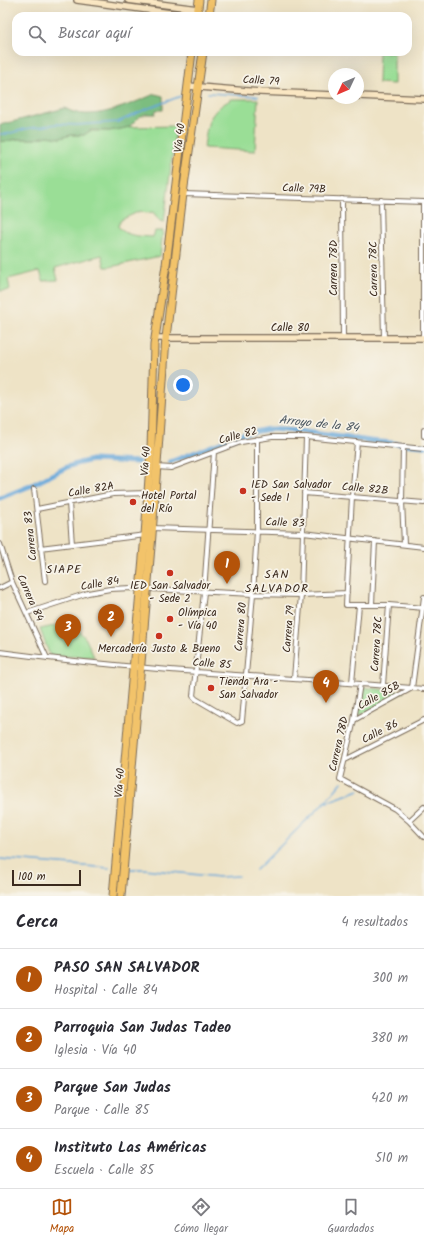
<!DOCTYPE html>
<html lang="es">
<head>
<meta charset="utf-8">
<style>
  :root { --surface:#fff; --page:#f2f2f3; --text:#2b2b33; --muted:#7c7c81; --line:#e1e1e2; --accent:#b45309 }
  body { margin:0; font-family:Kalam,sans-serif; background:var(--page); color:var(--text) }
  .compass { position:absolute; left:328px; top:68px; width:36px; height:36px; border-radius:50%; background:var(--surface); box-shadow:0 4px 16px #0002; rotate:226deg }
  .scale { position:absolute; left:12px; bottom:10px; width:69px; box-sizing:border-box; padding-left:4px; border:2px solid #3b2a1e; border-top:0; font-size:11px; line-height:14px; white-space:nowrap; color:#3b2a1e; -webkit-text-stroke:3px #f7f3e8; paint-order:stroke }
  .you { position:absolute; left:183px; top:385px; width:14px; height:14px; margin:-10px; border:3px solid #fff; border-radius:50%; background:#1a73e8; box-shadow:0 0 0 6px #1a73e833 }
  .badge { display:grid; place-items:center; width:26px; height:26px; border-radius:50%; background:var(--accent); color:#fff; font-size:13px; font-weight:700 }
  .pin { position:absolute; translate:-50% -33px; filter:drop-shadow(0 1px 2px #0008) }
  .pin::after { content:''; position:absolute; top:21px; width:14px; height:12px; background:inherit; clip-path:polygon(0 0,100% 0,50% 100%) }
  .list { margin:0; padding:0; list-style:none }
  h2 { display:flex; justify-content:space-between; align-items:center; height:52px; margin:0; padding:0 16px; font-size:17px }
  h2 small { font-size:13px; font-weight:400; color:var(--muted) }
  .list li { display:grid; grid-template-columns:26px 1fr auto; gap:12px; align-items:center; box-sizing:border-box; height:60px; padding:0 16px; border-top:1px solid var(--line) }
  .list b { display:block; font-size:15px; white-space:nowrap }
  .list p { margin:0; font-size:13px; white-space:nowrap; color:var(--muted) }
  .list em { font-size:13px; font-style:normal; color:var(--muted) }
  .icon { flex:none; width:22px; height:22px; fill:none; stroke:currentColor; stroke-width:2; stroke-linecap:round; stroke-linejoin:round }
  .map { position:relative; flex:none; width:424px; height:896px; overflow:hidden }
  .search { position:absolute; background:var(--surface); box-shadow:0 4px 16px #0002; left:12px; right:12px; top:12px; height:44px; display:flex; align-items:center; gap:10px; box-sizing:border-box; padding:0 14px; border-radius:12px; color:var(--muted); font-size:15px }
  .sheet { height:292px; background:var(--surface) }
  nav { display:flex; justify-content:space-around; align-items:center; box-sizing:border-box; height:56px; border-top:1px solid var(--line); background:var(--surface); font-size:11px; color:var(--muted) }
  nav a { display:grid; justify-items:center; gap:2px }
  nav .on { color:var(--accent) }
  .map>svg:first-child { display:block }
</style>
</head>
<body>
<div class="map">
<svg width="424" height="896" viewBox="0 0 424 896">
  <rect width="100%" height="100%" fill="#f7f3e8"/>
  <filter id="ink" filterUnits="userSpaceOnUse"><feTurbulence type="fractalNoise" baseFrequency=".025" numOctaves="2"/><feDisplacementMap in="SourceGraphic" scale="8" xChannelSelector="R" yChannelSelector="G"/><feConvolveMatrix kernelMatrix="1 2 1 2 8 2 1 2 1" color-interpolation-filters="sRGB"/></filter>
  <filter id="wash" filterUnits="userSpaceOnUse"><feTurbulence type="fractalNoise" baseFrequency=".012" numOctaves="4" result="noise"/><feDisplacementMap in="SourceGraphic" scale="16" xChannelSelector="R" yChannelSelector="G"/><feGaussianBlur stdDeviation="0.9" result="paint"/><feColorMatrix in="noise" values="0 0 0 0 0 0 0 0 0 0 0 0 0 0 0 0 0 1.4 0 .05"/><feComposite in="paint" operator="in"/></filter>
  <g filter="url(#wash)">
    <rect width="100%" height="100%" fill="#eee3c6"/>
    <!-- green -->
    <path fill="#9ade96" stroke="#6a845a" d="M379 52H394V84L378 83Z
      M232 99H258L255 151 204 148C207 123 208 112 232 99Z
      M176 126 164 222 160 221 153 212 146 213 140 211 121 220 118 226C125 237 141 236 153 237L155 231H163L160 256 110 267H105L102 255 55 268 58 280 43 281 40 271 8 279 10 290 0 291V142L19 139H35L48 136 60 138 71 135H84L90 131H109L129 127Z
      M78 621 79 631 86 639 94 657 50 656 40 629Z
      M362 687 404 692 357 717Z"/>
    <!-- forest -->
    <path fill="#7bbd7f" stroke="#5b744e" d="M155 94 163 96V110H156L155 114H146L139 117 129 127 121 129 109 131 91 130 84 135H71L60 138 48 136 35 139H19L0 142V125L65 108C90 124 130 104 155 94Z"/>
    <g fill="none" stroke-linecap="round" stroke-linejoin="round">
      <!-- stream -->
      <path stroke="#66a7da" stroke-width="1.5" d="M208 93 258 96
        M0 134H7L25 129 57 124 76 125 118 122 144 110 181 96
        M327 802 359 790
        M0 859 109 868
        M129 869H144L219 877 238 876
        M256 870 325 802 342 782"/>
      <!-- canal -->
      <path stroke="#66a7da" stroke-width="5" d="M170 462 243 434 269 429 298 431 370 441 424 446
        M0 498 30 486 67 467 79 463 92 460 138 462"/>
    </g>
  </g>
  <g filter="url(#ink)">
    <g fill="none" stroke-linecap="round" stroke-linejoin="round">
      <!-- street casing -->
      <g stroke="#7a6b59" stroke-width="6">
        <path id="street" d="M183 194 424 202
          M342 199 343 338
          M381 200 384 338
          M423 338V202
          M424 430V436
          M357 442 352 497 346 605H389L424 608
          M403 447 402 501 404 544
          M214 452 204 592 193 696 196 699 237 723 242 721 253 594 257 531V439
          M156 467 171 468 241 442 272 437H306L424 449
          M34 489 45 581
          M304 493 424 503
          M69 503 72 544
          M37 509 113 494 148 493
          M152 528 303 533 424 547
          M0 544 12 582 47 658
          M40 548 146 535
          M0 588 12 582
          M372 604 375 541
          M27 613 88 593 110 589 132 588 253 594 301 595 347 593
          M0 652C141 671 283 677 424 689
          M294 678 301 595 306 437
          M352 683 359 605
          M360 684 354 720 340 779 395 809 409 821 424 837
          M383 685 389 605
          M354 720 412 688 424 597
          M345 760 424 720
          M409 821 424 807"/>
      </g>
      <!-- secondary casing -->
      <g stroke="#7a6b59" stroke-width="8">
        <path id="secondary" d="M77 0 192 16
          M128 0 198 9
          M188 86 260 92 334 95
          M358 96 424 99
          M155 338H424"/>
      </g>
      <!-- highway casing -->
      <g stroke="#7a6b59" stroke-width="9">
        <path id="highway" d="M197 16 199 0
          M209 16 211 0
          M113 896 145 535 151 449 154 345 166 265 192 52
          M121 896 152 535 166 338 183 194 203 52"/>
      </g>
      <!-- street -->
      <use href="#street" stroke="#fff" stroke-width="4"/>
      <!-- secondary -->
      <use href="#secondary" stroke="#fae7c3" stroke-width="5.5"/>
      <!-- highway -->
      <use href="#highway" stroke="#f2c36a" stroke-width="7"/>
    </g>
  </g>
  <!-- markers -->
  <g fill="#c8321e" stroke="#f7f3e8" stroke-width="1.5">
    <circle cx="243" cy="491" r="4"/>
    <circle cx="133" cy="502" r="4"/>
    <circle cx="170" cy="573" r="4"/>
    <circle cx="170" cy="619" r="4"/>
    <circle cx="159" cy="636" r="4"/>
    <circle cx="211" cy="688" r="4"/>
  </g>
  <g text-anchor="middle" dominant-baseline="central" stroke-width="3.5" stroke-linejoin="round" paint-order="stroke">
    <!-- street labels -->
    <g font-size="11" fill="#3b2a1e" stroke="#f7f3e8">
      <text transform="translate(261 81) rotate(3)">Calle 79</text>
      <text transform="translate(180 138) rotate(-83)">Vía 40</text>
      <text transform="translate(304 189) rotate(2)">Calle 79B</text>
      <text transform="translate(334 268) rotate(-90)">Carrera 78D</text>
      <text transform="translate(374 269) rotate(-91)">Carrera 78C</text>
      <text x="290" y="328">Calle 80</text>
      <text transform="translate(238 436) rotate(-15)">Calle 82</text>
      <text transform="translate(146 461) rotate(-86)">Vía 40</text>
      <text transform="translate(365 489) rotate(5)">Calle 82B</text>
      <text transform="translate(91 490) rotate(-10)">Calle 82A</text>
      <text transform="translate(285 523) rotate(2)">Calle 83</text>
      <text transform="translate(31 536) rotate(-96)">Carrera 83</text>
      <text transform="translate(100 584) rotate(-10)">Calle 84</text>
      <text transform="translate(30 598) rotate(66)">Carrera 84</text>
      <text transform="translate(241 627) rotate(-85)">Carrera 80</text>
      <text transform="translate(289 629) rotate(-85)">Carrera 79</text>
      <text transform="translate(377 644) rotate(-86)">Carrera 78C</text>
      <text transform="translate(212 664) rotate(4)">Calle 85</text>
      <text transform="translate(379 696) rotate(-29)">Calle 85B</text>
      <text transform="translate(380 732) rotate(-27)">Calle 86</text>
      <text transform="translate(339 744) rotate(-77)">Carrera 78D</text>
      <text transform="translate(120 783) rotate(-85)">Vía 40</text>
    </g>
    <!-- poi labels -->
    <g font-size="11" fill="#3b2a1e" stroke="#f7f3e8" text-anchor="start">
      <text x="251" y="485">IED San Salvador<tspan x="251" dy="13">- Sede 1</tspan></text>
      <text x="141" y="496">Hotel Portal<tspan x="141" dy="13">del Río</tspan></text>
      <text x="170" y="586" text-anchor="middle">IED San Salvador<tspan x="170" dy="13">- Sede 2</tspan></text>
      <text x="178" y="613">Olímpica<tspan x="178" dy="13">- Vía 40</tspan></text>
      <text x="159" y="649" text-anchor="middle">Mercadería Justo &amp; Bueno</text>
      <text x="219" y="682">Tienda Ara -<tspan x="219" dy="13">San Salvador</tspan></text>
    </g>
    <!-- water labels -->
    <g font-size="12" font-style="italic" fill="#4a5660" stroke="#f7f3e8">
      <text transform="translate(319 424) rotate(6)">Arroyo de la 84</text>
    </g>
    <!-- neighbourhood labels -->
    <g font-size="12" letter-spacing="1" fill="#3b2a1e" stroke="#f7f3e8">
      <text x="64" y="569">SIAPE</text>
      <text x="277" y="574">SAN<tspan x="277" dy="14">SALVADOR</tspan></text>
    </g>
  </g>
</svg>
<svg class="compass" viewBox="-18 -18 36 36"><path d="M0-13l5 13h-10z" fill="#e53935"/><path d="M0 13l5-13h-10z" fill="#7c7c81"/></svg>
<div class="scale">100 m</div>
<div class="you"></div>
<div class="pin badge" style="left:227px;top:584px">1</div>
<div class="pin badge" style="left:111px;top:637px">2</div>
<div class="pin badge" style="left:68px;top:647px">3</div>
<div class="pin badge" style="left:326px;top:703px">4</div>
<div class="search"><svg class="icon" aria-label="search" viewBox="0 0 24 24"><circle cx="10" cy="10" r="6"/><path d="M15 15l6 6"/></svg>Buscar aquí</div>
</div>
<section class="sheet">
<h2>Cerca<small>4 resultados</small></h2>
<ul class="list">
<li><span class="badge">1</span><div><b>PASO SAN SALVADOR</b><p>Hospital · Calle 84</p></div><em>300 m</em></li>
<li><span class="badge">2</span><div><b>Parroquia San Judas Tadeo</b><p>Iglesia · Vía 40</p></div><em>380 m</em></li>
<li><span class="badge">3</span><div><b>Parque San Judas</b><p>Parque · Calle 85</p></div><em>420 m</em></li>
<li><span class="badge">4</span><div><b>Instituto Las Américas</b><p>Escuela · Calle 85</p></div><em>510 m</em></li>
</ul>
</section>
<nav>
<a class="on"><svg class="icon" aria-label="map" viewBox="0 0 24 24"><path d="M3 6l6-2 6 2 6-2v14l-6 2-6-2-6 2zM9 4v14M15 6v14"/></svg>Mapa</a>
<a><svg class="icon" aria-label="directions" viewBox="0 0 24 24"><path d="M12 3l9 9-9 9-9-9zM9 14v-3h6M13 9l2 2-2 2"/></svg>Cómo llegar</a>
<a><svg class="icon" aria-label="saved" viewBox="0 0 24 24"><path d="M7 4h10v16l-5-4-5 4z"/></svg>Guardados</a>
</nav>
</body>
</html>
